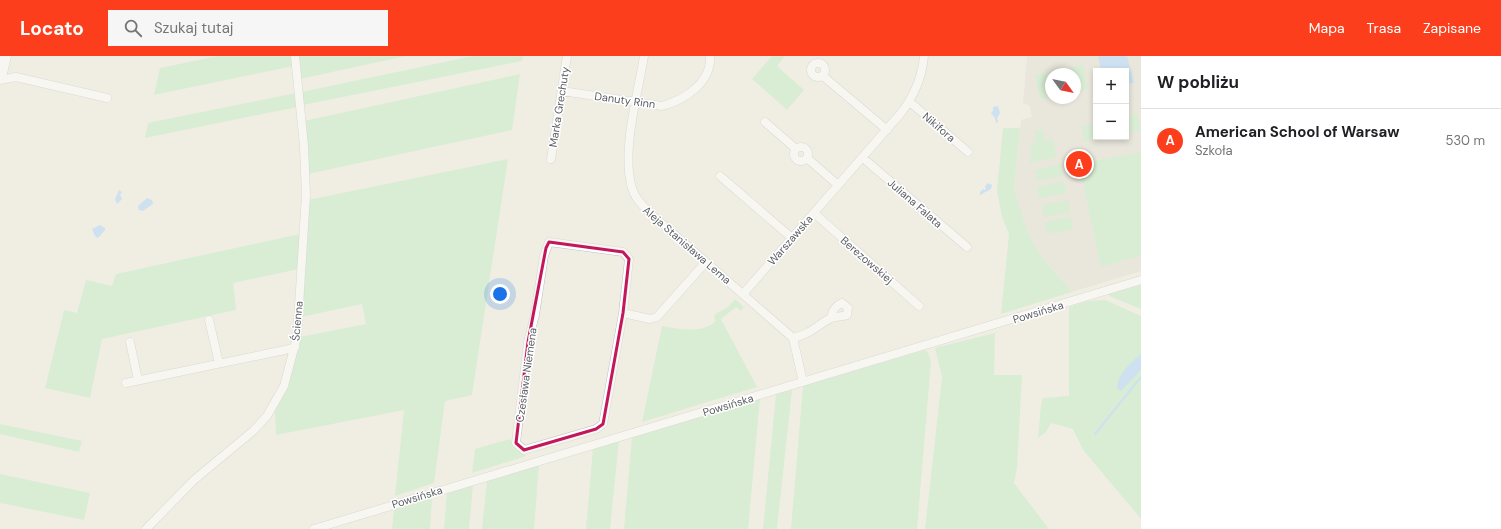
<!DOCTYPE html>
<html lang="pl">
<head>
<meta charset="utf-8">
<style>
  :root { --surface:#fff; --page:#f6f6f6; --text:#202124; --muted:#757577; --line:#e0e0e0; --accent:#fc3e1c }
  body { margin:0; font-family:"DM Sans",sans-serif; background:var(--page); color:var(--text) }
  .controls { position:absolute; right:12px; top:12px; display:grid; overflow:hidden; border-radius:0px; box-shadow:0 2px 6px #0003 }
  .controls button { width:36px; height:36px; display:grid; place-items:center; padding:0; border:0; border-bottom:1px solid var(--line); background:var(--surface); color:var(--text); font:20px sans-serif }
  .compass { position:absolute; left:1045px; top:12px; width:36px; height:36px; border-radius:50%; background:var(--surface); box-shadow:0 2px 6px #0003; rotate:123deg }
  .you { position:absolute; left:500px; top:238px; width:14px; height:14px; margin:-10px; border:3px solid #fff; border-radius:50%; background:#1a73e8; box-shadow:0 0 0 6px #1a73e833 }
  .badge { display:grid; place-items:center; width:26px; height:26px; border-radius:50%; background:var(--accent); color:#fff; font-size:13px; font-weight:700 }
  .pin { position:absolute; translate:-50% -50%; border:2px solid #fff; box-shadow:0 1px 4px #0006 }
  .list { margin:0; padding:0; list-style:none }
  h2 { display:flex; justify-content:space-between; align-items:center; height:52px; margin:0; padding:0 16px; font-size:17px }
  h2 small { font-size:13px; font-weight:400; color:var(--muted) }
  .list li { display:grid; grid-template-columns:26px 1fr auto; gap:12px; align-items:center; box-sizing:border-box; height:64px; padding:0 16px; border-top:1px solid var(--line) }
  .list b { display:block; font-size:15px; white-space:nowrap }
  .list p { margin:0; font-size:13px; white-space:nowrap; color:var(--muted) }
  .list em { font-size:13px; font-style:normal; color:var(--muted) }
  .icon { flex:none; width:22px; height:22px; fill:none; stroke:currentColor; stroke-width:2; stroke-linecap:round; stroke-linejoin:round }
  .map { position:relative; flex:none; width:1141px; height:473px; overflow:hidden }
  header { display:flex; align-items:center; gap:24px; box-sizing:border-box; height:56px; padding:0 20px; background:var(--accent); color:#fff }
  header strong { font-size:19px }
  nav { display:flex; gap:22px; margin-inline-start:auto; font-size:14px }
  .search { width:280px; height:36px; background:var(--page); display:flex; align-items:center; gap:10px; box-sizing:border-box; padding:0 14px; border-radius:0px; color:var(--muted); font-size:15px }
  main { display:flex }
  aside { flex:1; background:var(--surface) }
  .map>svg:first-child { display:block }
</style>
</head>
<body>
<header>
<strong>Locato</strong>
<div class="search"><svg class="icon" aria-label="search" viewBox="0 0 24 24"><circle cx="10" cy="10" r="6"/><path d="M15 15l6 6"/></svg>Szukaj tutaj</div>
<nav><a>Mapa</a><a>Trasa</a><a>Zapisane</a></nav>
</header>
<main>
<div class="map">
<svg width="1141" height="473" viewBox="0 0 1141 473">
  <rect width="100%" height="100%" fill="#f0eee3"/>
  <!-- education -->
  <path fill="#dfddd2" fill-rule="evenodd" d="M1027 0H1141V215L1072 236 1040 199 1028 177 1014 134 1021 64 1032 61 1029 49 1023 48ZM1096 15H1126V81H1096ZM1051 18H1075V42H1051Z"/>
  <!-- green -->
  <path fill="#bceac0" d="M218 0H292L293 10 154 39 160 12Z
    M297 0H406L300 23Z
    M473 0H523L522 5 303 49 301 36Z
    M772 0H785L777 10 804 34 787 54 752 23Z
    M1083 9 1088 33 1075 36V18H1051V41L1040 43 1035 19Z
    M520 18 512 74 308 118 304 65Z
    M296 37 297 51 145 82 148 67Z
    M1137 58 1141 74 1126 77V61Z
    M1096 67V81H1108L1084 86 1081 70Z
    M1003 72H1020L1014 134 1028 177 1040 199 1072 236 1001 258 1009 178 1002 161 997 135Z
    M1043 73 1045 85 1054 83 1056 101 1030 107 1031 87 1036 86 1034 75Z
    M1141 96V199L1101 211 1079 108Z
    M508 103 472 339 445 345 434 427 395 440 404 354 276 379 275 356 292 316 300 281 366 268 362 248 301 261 308 144Z
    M1061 108 1063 120 1037 125 1035 114Z
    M1064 125 1066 137 1039 142 1037 131Z
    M1068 144 1070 156 1044 161 1042 149Z
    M1071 161 1073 173 1047 178 1045 166Z
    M300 178 299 213 233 227 236 254 102 283 90 342 45 332 64 254 77 257 86 224 112 230 116 218Z
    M1141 228V253L1109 240V238Z
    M735 243 744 251 741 255 736 251 721 263 757 331 642 366 662 270C678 273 703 278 716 265L714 261 715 258 728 251Z
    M1105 244 1141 260V463L1083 394 1073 373 1051 367 1046 376 1038 382 1041 349 1043 342 1069 340V251L1088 245Z
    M995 277 994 319H1022L1017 412 1014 427 1049 473H925L942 321 935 292Z
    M925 294 928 296 931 306 917 473H791L803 330Z
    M792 334 777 473H763L776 338Z
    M760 343 748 473H624L632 380Z
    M0 368 82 385 79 396 0 378Z
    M510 383 514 391 526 400 472 417 475 393Z
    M619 384 610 473H586L593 392Z
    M539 409 534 473H482L487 424Z
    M0 418 90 437 84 464 0 447Z
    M473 429 469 473H444L447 436Z
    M432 442 430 473H392L394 454Z"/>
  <!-- water -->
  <path fill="#a3d0ff" d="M1098 0H1127L1134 27 1126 28V15H1101Z
    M998 50 1000 57 997 62 998 66 996 67 995 62 991 57 993 55V51Z
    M988 127 992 129 991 133 980 139V136L983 133 986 134 985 130Z
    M119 134 122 136 120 139 122 143 117 148 115 143Z
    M147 142 152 144 153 148 143 155 139 154 138 150Z
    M100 169 105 172V174L98 182 95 180 92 173Z
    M1141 298V314L1121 335 1117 332C1118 318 1130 307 1141 298Z"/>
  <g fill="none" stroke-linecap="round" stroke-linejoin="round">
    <!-- stream -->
    <path stroke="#a3d0ff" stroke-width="2" d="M1095 378 1141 321"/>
    <!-- street casing -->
    <g stroke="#bbbdc3" stroke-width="9">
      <path id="street" d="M644 0C638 38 621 95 632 132 635 143 644 151 652 159L793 282 803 326
        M811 14a7 7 0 1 1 14 0a7 7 0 1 1-14 0Z
        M823 20 887 74
        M0 24 16 21 107 42
        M562 35 662 50C684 44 712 27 710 0
        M910 46 968 96
        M765 66 796 93
        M794 98a7 7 0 1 1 14 0a7 7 0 1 1-14 0Z
        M807 102 838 129
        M863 102 967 191
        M551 103 567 0
        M720 120 792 182
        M814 157 919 250
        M549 186 623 196 629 203 623 257 603 368 596 373 524 394 516 387 528 286 535 259 544 200Z
        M743 238 901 57C915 39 922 22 924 0
        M623 257 650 263 657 261 706 206
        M209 264 219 307
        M793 282C810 278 815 271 829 263 834 260 842 261 847 259L848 252 842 247C835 250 832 254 831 262
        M130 286 138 324
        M126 327 285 294 295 291
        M146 473 194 424 253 375 267 360 284 330 297 281 306 139 304 90 295 0
        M314 473 1141 224"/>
    </g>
    <!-- secondary casing -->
    <g stroke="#b9bcc3" stroke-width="13">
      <path id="secondary" d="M0 21 5 0"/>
    </g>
    <!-- street -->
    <use href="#street" stroke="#fff" stroke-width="8"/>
    <!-- secondary -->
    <use href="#secondary" stroke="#fff" stroke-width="12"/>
  </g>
  <!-- marked area -->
  <path d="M0 0H1141V473H0ZM549 186 623 196 629 203 623 257 603 368 596 373 524 394 516 387 528 286 546 192Z" fill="#f0eee3" fill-opacity=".55" fill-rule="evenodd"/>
  <path fill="none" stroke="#c2185b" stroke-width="3" stroke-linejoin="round" d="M549 186 623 196 629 203 623 257 603 368 596 373 524 394 516 387 528 286 546 192Z"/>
  <g text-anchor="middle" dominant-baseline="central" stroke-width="3" stroke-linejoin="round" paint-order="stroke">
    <!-- street labels -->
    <g font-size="11" fill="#5b5f65" stroke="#fff">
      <text transform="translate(625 44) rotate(8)">Danuty Rinn</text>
      <text transform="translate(559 51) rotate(-81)">Marka Grechuty</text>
      <text transform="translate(939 71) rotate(41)">Nikifora</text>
      <text transform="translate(915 147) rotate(41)">Juliana Falata</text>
      <text transform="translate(790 184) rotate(-49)">Warszawska</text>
      <text transform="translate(687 189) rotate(41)">Aleja Stanisława Lema</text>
      <text transform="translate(867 204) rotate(41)">Berezowskiej</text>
      <text transform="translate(1038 256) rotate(-17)">Powsińska</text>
      <text transform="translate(297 265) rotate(-85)">Ścienna</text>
      <text transform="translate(526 319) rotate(-82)">Czesława Niemena</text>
      <text transform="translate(728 349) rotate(-17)">Powsińska</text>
      <text transform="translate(417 441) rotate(-17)">Powsińska</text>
    </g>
  </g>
</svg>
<div class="controls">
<button>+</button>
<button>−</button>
</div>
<svg class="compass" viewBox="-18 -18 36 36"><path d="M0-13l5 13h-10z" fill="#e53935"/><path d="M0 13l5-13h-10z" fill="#757577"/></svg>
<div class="you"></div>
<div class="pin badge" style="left:1079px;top:108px">A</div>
</div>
<aside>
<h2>W pobliżu<small></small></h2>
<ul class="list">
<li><span class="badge">A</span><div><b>American School of Warsaw</b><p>Szkoła</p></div><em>530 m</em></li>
</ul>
</aside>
</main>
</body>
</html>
